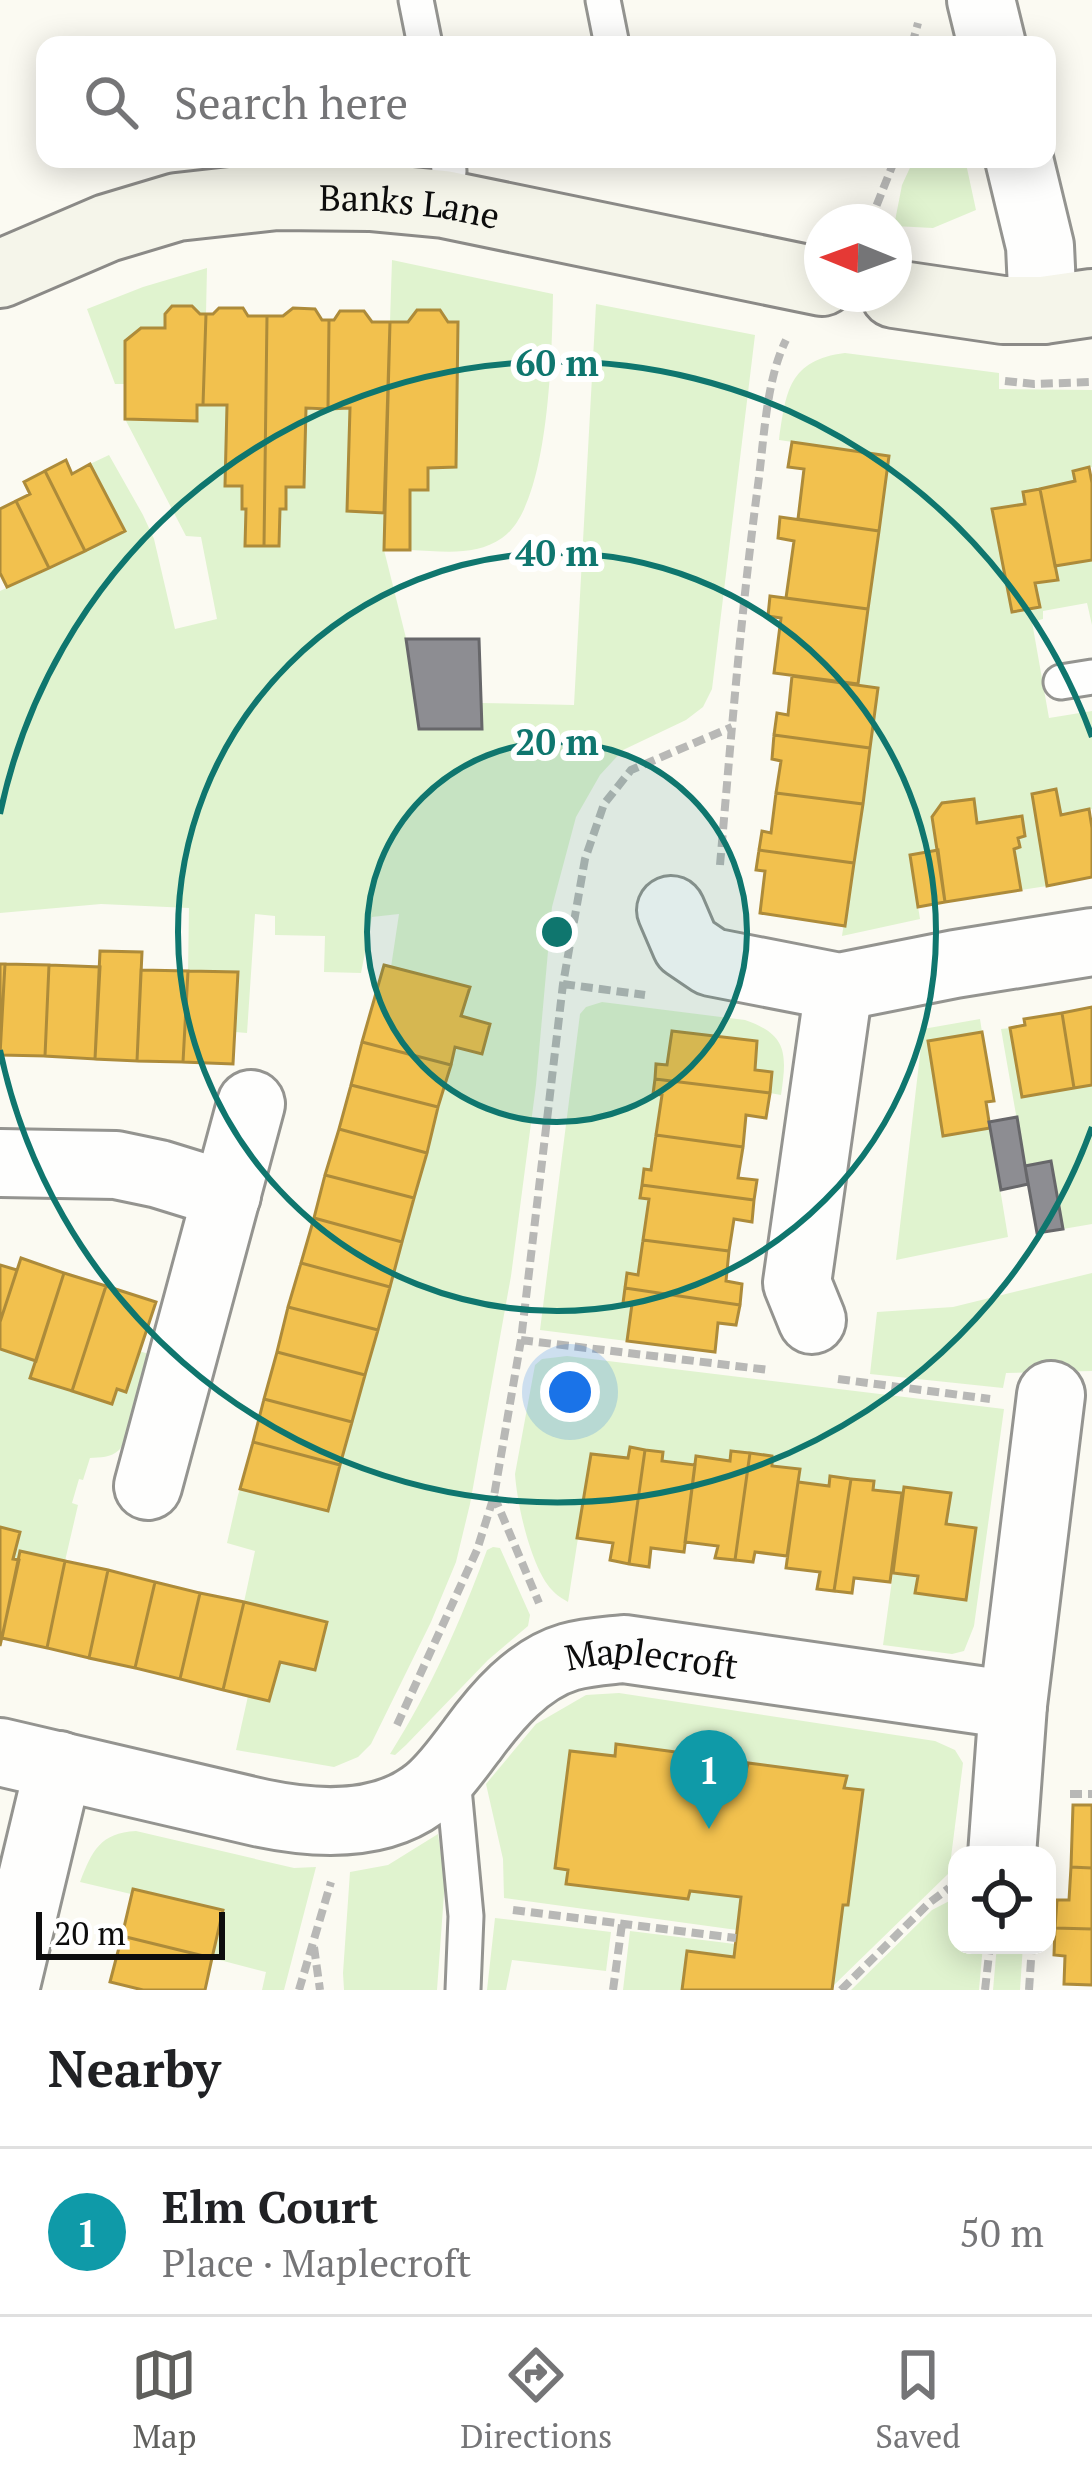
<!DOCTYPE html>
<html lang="en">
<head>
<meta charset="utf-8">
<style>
  :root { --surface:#fff; --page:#f6f6f6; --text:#202124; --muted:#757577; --line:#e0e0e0; --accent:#60605d }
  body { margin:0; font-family:"PT Serif",serif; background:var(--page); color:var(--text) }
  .controls { position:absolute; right:36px; bottom:36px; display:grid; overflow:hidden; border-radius:24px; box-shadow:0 6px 30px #0003 }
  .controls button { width:108px; height:108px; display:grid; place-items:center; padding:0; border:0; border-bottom:3px solid var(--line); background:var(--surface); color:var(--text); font:60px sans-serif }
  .compass { position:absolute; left:804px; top:204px; width:108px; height:108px; border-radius:50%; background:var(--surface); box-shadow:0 6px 30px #0003; rotate:271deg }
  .scale { position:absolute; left:36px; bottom:30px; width:189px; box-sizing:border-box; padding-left:12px; border:6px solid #0d0d0d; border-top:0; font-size:33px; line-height:42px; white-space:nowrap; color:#0d0d0d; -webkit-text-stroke:9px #fff; paint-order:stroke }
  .you { position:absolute; left:570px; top:1392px; width:42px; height:42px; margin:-30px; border:9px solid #fff; border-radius:50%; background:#1a73e8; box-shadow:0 0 0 18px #1a73e833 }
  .badge { display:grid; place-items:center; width:78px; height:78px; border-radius:50%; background:var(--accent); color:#fff; font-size:39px; font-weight:700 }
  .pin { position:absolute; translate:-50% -99px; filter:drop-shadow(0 3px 6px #0008) }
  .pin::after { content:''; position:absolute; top:63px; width:42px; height:36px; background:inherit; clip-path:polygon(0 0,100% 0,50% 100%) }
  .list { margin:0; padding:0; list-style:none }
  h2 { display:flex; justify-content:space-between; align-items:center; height:156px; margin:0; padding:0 48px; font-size:51px }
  h2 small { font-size:39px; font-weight:400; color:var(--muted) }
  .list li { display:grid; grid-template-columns:78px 1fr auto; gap:36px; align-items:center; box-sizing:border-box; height:168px; padding:0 48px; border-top:3px solid var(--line) }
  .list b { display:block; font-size:45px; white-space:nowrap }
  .list p { margin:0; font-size:39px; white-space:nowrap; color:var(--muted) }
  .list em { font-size:39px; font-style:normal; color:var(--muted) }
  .icon { flex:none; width:66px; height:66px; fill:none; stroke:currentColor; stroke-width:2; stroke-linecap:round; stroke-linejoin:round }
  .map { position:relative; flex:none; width:1092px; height:1990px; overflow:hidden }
  .search { position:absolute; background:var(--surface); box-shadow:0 6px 30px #0003; left:36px; right:36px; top:36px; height:132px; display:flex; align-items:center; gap:30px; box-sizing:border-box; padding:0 42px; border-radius:24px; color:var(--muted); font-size:45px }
  .sheet { height:324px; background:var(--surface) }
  nav { display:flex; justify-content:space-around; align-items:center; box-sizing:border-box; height:168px; border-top:3px solid var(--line); background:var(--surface); font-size:33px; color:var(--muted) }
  nav a { display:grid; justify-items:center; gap:6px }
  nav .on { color:var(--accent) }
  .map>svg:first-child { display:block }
</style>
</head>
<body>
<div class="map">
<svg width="1092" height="1990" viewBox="0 0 1092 1990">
  <rect width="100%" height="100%" fill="#fbfaf2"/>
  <!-- green -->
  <path fill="#e0f3cf" d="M914 159H965L976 210 933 228 894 226 902 185Z
    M392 260 553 294C552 349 550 506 502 538 475 557 441 551 410 550V490H428V468L456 466 458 323 448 322 440 310H418L408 322H390Z
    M207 268 206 314H200L192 306H172L165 314V328H141L126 341 125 384H115L87 309 143 287Z
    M596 304 755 335 712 689 703 707 686 720 623 750 600 775 576 817 552 907 536 1085 511 1276 470 1504 456 1562 431 1622 371 1744 358 1757 334 1767 236 1750 248 1696 269 1701 280 1662 315 1670 327 1623 244 1602 255 1551 227 1543 238 1495 240 1489 328 1510 455 1047 482 1054 490 1024 461 1016 391 967 399 914 372 917 361 973 324 972 325 936 275 935V916L255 914 247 1033 235 1032 188 971 189 908 101 904 0 913V591L125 531 90 464 109 455 143 515 154 539 175 629 217 619 201 537 186 536 125 419 196 421 197 405H227L225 485 242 486V508L246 509 245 546H278L280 509 286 508V487L304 486 306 408H350L347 511 384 513V550L406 638 419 728H482L481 703 574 705Z
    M845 353 999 373V389L1092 390V467L1074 471 1075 481 1024 492 1025 504 993 509 1040 607 1035 583 1057 580 1055 566 1092 560V625L1087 603 1043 611V619L1032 622 1049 718 1092 711V809L1061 815 1056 789 1032 794 1047 886 1021 890 1014 849 1020 847 1018 838 977 823 973 799 942 803 938 850 910 856 920 919 842 936 878 689 858 684 889 456 779 440C786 391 789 360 845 353Z
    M602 1002 745 1020C788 1035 787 1054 781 1095L770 1093 772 1072 755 1070 757 1041 672 1031 667 1065H656L653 1093 662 1095 651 1170 644 1169 641 1197 649 1199 638 1275 627 1274 623 1302 632 1304 627 1341 540 1330 580 1014 586 1007Z
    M980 1019 982 1032 928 1042 943 1135 990 1128 1008 1237 896 1260 923 1029Z
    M1010 1028 1023 1097 1092 1085V1224L1063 1229 1051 1162 1025 1166 1001 1029Z
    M1092 1273V1371L1006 1373 1003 1388 870 1374 877 1312 953 1307Z
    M0 1349 36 1361 31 1378 111 1404 117 1389 126 1391 139 1351 152 1355C146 1376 132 1437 119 1450 111 1458 100 1457 90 1458L83 1480 79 1479 72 1503 78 1505 65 1561 21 1551 19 1560 13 1559 20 1533 0 1527Z
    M567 1356 1004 1409 974 1626 964 1651 952 1654 883 1645 893 1573 918 1576 916 1592 946 1524 951 1493 904 1487 902 1493 873 1490V1481L831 1476 829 1486 798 1482 800 1469 772 1466 771 1456 732 1451 730 1461 697 1456 695 1465 662 1461 663 1452 631 1447 628 1458 591 1455 568 1602C563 1599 556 1595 552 1590 531 1568 517 1504 515 1474L535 1365 542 1359Z
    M493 1547 500 1548 530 1615 528 1626 488 1660 406 1745 395 1755 390 1754C430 1691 461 1620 487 1550Z
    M619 1693 935 1741 955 1750 963 1763 949 1873 833 1986 843 1905 848 1904 862 1790 844 1788 846 1776 748 1763 745 1775 711 1770 712 1757 617 1745 615 1756 570 1751 555 1868 568 1870 567 1884 687 1899 690 1891 741 1897 737 1930 504 1898 503 1859 486 1784 536 1724 586 1695Z
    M136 1831 294 1868 316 1867 284 1990H262L266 1972 212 1958 222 1911 133 1890 131 1894 80 1882C92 1851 100 1833 136 1831Z
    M438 1834 445 1880 437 1990H344L343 1973 350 1872 388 1865Z
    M957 1897V1945H983L979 1990H851L932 1910Z
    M495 1918 611 1932 606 1971 512 1960 506 1990H487Z
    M630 1931 735 1944 734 1957 682 1990H623Z
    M997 1945H1023L1020 1990H993Z"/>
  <!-- homes -->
  <path fill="#f2c14e" stroke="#ad8b3a" stroke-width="3" d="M172 306H192L200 314H206L203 405H197V421L125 419V341L141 328H165V314Z
    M219 308H243L248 316H267L264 546H245L246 509H242V486H225L227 405H203L206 314H213Z
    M293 308 315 309 322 320H329L328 409 306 408 304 487H286V509H280L279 546H264L267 316H283Z
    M417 310H440L448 322H458L456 467 428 468V490H410V550H384L390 322H408Z
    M340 311H364L372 322H390L384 513 347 511 350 408 328 409 329 320H334Z
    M792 442 889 456 879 531 798 519 804 469 788 467Z
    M66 460 72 474 90 464 125 531 85 551 45 471Z
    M1089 467 1092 483V560L1055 566 1040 489 1075 481 1073 471Z
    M45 471 85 551 49 568 16 501 30 494 24 482Z
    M1040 489 1058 580 1035 583 1040 607 1012 612 992 509 1025 504 1023 492Z
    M16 501 49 568 7 587 0 573V509Z
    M780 517 879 531 868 609 786 598 794 541 778 538Z
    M770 596 868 609 858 684 774 673 781 618 768 616Z
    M792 676 878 688 870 748 774 735 777 713 788 715Z
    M774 735 870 748 863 804 776 793 781 761 772 759Z
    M1056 789 1061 815 1089 809 1092 828V877L1047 886 1032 794Z
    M776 793 863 804 854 863 759 850 762 831 771 833Z
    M974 799 977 823 1022 816 1025 836 1018 838 1020 847 1014 849 1021 890 945 902 932 817 942 803Z
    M759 850 854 863 845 926 760 913 765 871 756 870Z
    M938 850 945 902 918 907 910 855Z
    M100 951 142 952 137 1061 95 1059Z
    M0 964H5L0 1052Z
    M5 964 49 965 45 1056 0 1055Z
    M49 965 100 967 95 1059 45 1056Z
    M384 965 470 987 461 1016 490 1024 482 1054 455 1047 451 1065 362 1042Z
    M141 970 188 971 183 1062 137 1061Z
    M188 971 238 972 233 1064 183 1062Z
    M1092 1007V1085L1074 1088 1062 1013Z
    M1062 1013 1074 1088 1022 1097 1010 1028 1025 1025 1024 1019Z
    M672 1031 757 1041 755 1070 772 1072 770 1093 655 1079 656 1064 667 1065Z
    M982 1032 994 1101 986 1102 990 1128 943 1136 928 1041Z
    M362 1042 451 1065 438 1107 351 1085Z
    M655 1079 770 1093 766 1118 746 1115 743 1147 656 1135 662 1095 653 1094Z
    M351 1085 438 1107 427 1153 339 1129Z
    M339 1129 427 1153 414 1198 325 1175Z
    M656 1135 743 1147 738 1178 757 1180 754 1200 642 1185 644 1169 651 1170Z
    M325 1175 414 1198 402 1242 314 1218Z
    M642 1185 754 1200 752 1222 734 1219 729 1251 643 1240 649 1199 640 1198Z
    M314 1218 402 1242 390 1287 301 1263Z
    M643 1240 729 1251 726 1281 742 1284 740 1305 625 1288 627 1273 638 1275Z
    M21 1258 64 1273 36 1361 0 1349V1322Z
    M301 1263 390 1287 378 1330 288 1307Z
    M0 1265 17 1270 0 1322Z
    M64 1273 106 1286 72 1391 30 1378Z
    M106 1286 156 1302 126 1392 117 1389 112 1404 72 1391Z
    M625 1288 740 1305 736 1325 718 1323 715 1352 627 1341 632 1304 623 1303Z
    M288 1307 378 1330 365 1375 277 1352Z
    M277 1352 365 1375 352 1422 264 1399Z
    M264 1399 352 1422 340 1465 253 1442Z
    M253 1442 340 1465 328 1511 240 1489Z
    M630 1447 645 1450 629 1564 610 1560 613 1543 577 1538 591 1454 628 1458Z
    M645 1450 663 1452 662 1461 695 1465 684 1552 651 1548 649 1567 629 1564Z
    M731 1451 750 1453 735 1560 715 1558 718 1546 685 1542 696 1456 730 1461Z
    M750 1453 772 1456V1466L800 1469 787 1556 755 1552 753 1562 735 1560Z
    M830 1476 851 1479 834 1591 817 1589 820 1572 786 1568 798 1482 829 1486Z
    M851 1479 874 1481 873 1490 902 1493 890 1582 854 1578 852 1593 834 1591Z
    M904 1487 951 1493 946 1524 976 1528 966 1600 915 1593 918 1576 893 1573Z
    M0 1527 20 1532 13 1559 19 1560 0 1646Z
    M20 1551 65 1561 47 1648 2 1638Z
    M65 1561 108 1570 89 1658 47 1648Z
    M108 1570 155 1582 135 1668 89 1658Z
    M155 1582 200 1593 180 1679 135 1668Z
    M200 1593 244 1602 223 1690 180 1679Z
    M244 1602 327 1622 315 1670 280 1662 269 1701 223 1690Z
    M616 1744 713 1757 711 1770 745 1775 748 1763 847 1776 844 1788 863 1790 848 1905H843L832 1990H682L687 1951 734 1957 741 1897 690 1891 688 1899 566 1884 568 1870 555 1868 570 1751 615 1756Z
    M1073 1805H1092V1868L1071 1867Z
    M1071 1867 1092 1868V1929L1055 1928 1057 1900H1069Z
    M133 1889 223 1910 212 1958 122 1936Z
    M1055 1928 1092 1929V1985L1064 1984 1065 1956 1054 1955Z
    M122 1936 212 1958 205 1990H143L110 1982Z"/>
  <!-- industry -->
  <path fill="#8d8d92" stroke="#67676a" stroke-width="3" d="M406 639H479L482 729H419Z
    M1017 1117 1028 1184 1001 1190 989 1122Z
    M1051 1161 1063 1229 1037 1233 1025 1166Z"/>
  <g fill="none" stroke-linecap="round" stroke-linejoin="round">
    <!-- lane casing -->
    <g stroke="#949490" stroke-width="39">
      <path id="lane" d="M416 0 425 45
        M603 0 612 45
        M444 204 449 171 448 159
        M1061 682 1092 677
        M452 1767 466 1916 463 1990"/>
    </g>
    <!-- street casing -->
    <g stroke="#949490" stroke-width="72">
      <g id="street">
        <path d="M981 0 992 45"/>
        <path d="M1019 159 1040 246 1043 310"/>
        <path d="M671 910 686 945 711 962 839 987 955 964 1092 942"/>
        <path d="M0 1163 116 1165 159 1174 227 1195"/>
        <path d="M812 1320 797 1283 839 987"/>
        <path d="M148 1486 251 1104"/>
        <path id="s1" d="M0 1752 261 1813C313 1824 378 1828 423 1795 442 1782 458 1758 472 1740 496 1707 528 1669 569 1657 587 1652 606 1651 624 1649L1013 1705"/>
        <path d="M1002 1855 1013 1705 1051 1395"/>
        <path d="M5 1990 59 1765"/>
      </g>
    </g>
    <!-- secondary casing -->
    <g stroke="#8b8a87" stroke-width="72">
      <g id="secondary">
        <path id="s2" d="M0 274 107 228 177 207 277 196 370 197 444 204 822 282"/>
        <path d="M894 294 1003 310H1043L1092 303"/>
      </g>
    </g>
    <!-- path -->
    <path stroke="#b8b8b6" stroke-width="8" stroke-dasharray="12 6" stroke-linecap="butt" d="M912 45 918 23
      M870 222 895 159
      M1005 381 1034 384 1092 382
      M720 865C731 738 741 612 758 485 764 440 766 380 786 340
      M563 984 645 995
      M521 1340 769 1370
      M838 1379 990 1399
      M494 1496 539 1603
      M397 1725 477 1550 494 1496 521 1340 563 984 585 859 604 804 631 770 732 727
      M1070 1794H1092
      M513 1910 736 1938
      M314 1947 320 1990
      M299 1990 331 1882
      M613 1990 622 1924
      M841 1990 929 1903 949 1888
      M985 1990 990 1945
      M1029 1990 1032 1945"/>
    <!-- lane -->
    <use href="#lane" stroke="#fefefd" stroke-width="33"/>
    <!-- street -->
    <use href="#street" stroke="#fefefd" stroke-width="66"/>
    <!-- secondary -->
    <use href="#secondary" stroke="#f5f5ea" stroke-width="66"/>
  </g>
  <!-- distance rings -->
  <circle cx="557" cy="932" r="190" fill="#0f766e" fill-opacity=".12"/>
  <g fill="none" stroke="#0f766e" stroke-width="6">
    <circle cx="557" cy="932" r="190"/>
    <circle cx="557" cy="932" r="379"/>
    <path d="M1092 1127A569 569 0 0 1 0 1050M0 814A569 569 0 0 1 1092 737"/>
  </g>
  <g text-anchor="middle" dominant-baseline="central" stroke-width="12" stroke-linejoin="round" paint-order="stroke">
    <!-- street labels -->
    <g font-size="36" fill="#0d0d0d" stroke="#fff">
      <text stroke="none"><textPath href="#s2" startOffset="423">Banks Lane</textPath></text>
      <text stroke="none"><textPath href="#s1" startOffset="723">Maplecroft</textPath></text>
    </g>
  </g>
  <circle cx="557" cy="932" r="18" fill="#0f766e" stroke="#fff" stroke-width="6"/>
  <g font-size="36" text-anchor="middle" font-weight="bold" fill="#0f766e" stroke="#fff" stroke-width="12" stroke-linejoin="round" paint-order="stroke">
    <text x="557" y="376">60 m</text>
    <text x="557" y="566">40 m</text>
    <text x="557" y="755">20 m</text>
  </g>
</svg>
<div class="controls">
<button><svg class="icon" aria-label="locate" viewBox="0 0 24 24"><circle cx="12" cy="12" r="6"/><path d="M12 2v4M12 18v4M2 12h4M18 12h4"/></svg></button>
</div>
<svg class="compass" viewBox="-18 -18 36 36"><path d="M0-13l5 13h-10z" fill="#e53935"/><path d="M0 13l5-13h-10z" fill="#757577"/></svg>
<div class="scale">20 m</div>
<div class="you"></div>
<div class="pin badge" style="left:709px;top:1829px;background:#0f9aa8">1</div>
<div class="search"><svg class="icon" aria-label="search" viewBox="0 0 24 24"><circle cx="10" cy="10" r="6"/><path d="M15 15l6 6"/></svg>Search here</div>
</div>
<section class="sheet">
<h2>Nearby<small></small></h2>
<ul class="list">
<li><span class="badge" style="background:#0f9aa8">1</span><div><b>Elm Court</b><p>Place · Maplecroft</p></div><em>50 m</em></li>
</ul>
</section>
<nav>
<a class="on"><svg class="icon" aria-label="map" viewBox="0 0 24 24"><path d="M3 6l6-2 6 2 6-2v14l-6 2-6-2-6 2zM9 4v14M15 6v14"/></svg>Map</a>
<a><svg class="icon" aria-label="directions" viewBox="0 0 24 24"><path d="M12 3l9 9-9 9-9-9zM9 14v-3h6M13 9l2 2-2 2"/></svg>Directions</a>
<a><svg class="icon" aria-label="saved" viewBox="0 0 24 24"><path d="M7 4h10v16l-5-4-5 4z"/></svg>Saved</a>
</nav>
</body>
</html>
